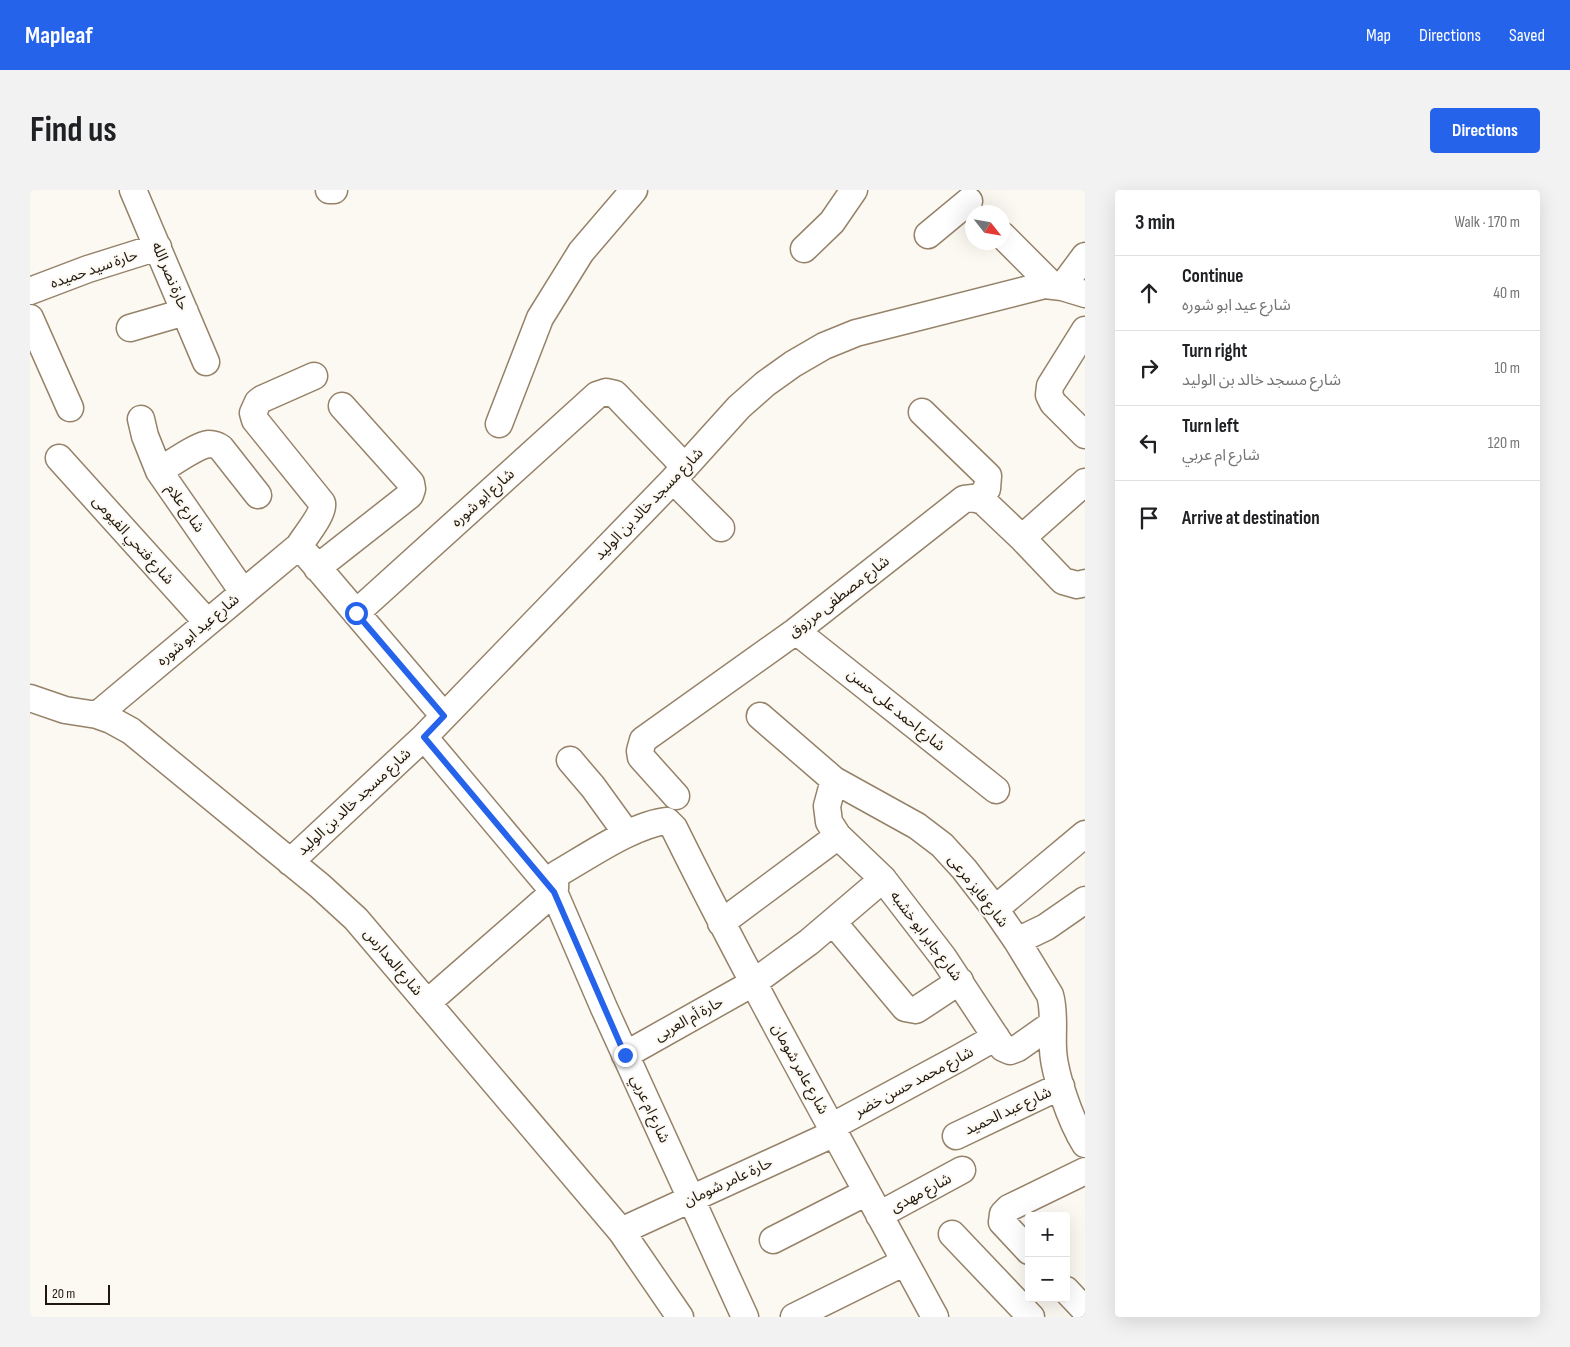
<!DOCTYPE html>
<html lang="en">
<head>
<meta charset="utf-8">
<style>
  :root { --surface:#fff; --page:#f2f2f2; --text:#202124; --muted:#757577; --line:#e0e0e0; --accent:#2563eb }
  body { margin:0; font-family:"Sofia Sans Condensed","Noto Sans Arabic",sans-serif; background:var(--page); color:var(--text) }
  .controls { position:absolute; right:15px; bottom:15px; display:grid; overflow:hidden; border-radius:5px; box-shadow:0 5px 20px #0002 }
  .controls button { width:45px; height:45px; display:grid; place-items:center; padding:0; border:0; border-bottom:1px solid var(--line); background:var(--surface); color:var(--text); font:25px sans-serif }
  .compass { position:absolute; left:935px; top:15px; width:45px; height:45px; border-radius:50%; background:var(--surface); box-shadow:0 5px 20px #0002; rotate:121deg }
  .scale { position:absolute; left:15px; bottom:12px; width:65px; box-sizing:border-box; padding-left:5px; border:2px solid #1f170d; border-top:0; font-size:14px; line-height:18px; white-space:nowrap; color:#1f170d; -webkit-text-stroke:4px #fcf8f2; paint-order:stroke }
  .stop { position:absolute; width:15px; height:15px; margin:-11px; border:4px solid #2563eb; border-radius:50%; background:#fff }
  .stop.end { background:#2563eb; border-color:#fff; box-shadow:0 1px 5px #0008 }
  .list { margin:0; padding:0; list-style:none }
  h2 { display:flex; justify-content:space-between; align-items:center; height:65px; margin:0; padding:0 20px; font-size:21px }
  h2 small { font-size:16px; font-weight:400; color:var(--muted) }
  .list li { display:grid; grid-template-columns:32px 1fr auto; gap:15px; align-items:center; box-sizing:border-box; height:75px; padding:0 20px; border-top:1px solid var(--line) }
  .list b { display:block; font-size:19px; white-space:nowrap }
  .list p { margin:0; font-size:16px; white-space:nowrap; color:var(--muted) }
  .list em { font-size:16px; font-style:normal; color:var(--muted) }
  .icon { flex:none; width:28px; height:28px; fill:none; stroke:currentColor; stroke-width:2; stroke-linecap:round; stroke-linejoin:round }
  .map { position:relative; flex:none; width:1055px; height:1127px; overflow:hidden; border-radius:5px }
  header { display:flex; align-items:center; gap:30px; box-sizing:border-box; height:70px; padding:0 25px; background:var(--accent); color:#fff }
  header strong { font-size:24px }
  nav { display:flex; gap:28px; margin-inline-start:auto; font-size:18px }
  .intro { display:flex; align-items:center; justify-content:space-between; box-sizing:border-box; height:120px; padding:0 30px }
  h1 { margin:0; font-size:35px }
  .button { padding:12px 22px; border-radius:5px; background:var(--accent); color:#fff; font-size:18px; font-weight:700 }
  main { display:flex; gap:30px; padding:0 30px }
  aside { flex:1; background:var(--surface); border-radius:5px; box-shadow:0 5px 20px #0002 }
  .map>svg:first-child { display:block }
</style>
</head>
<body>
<header>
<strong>Mapleaf</strong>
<nav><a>Map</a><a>Directions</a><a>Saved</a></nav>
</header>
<div class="intro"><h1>Find us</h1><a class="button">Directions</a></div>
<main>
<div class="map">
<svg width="1055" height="1127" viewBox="0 0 1055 1127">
  <rect width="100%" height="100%" fill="#fcf8f2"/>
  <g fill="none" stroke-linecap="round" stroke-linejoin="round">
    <!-- minor casing -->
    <g stroke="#958268" stroke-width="29">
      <path id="minor" d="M103 0 176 172
        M299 0H304
        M898 45 939 11
        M972 45 1023 96
        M774 59 802 32 824 0
        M1032 97 1055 66
        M0 101 58 79 128 57
        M0 128 40 218
        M100 138 155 122
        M1055 140 1020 196 1019 205 1023 213 1055 245
        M892 222 958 286 957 299 948 309
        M111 229 115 246 129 281 213 402
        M469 234 510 128 551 62 604 0
        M29 268 177 432
        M129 281C141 274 167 255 179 254 184 254 187 255 191 258L228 305
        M643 290 691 338
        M992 348 1055 292
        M277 365 414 526
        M287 378 380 305 382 299 381 293 312 216
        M326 423 567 205 576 202 585 204 655 277
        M766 441 966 600
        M0 508 35 520 67 525 81 530 101 541 290 696 326 729 591 1041 650 1127
        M67 525 269 356C275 346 294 324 292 313L225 230 223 223 228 212 232 209 284 186
        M730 526 804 590 887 636 912 655 934 679 965 719 987 751 1020 805C1025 822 1022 841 1023 859 1024 884 1041 932 1055 954
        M394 547 524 702 574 818 715 1127
        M540 570 563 597 597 644
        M804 590 797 616 799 632 808 646 853 689 913 767 973 858 980 861 988 858 1022 834
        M646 606 611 567 610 561 613 550 766 441 934 309 943 308 953 311 992 348 1033 391 1047 395 1055 393
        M260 672 394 547 643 290 709 217 735 194 763 174 794 156 826 143 1015 95 1032 97 1055 104
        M965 719 1055 644
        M803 732 875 818 886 820 930 791
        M691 733 808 646
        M987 751 1016 737 1055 710
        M397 813 524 702C527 696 523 690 527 684 557 667 604 634 637 631L644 638C726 804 817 964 905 1127
        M595 865 723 793 779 752 853 689
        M801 937 929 868 966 847
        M926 946 1031 896
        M849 1025 932 980
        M591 1041 805 943
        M922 1044 1001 1127
        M743 1050 837 1002
        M999 1061 972 1032 973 1024 979 1018 1055 981
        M1036 1100 1055 1120
        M764 1127 875 1072"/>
    </g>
    <!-- minor -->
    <use href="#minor" stroke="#fff" stroke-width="26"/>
  </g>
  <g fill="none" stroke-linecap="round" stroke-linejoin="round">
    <!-- route -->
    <path stroke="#2563eb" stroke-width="6" d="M326 423 414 526 394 547 524 702 595 865"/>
  </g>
  <g text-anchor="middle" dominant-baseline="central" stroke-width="4" stroke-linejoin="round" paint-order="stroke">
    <!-- street labels -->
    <g font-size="15" fill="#1f170d" stroke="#fcf8f2">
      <text transform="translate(64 79) rotate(-19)">حارة سيد حميده</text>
      <text transform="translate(140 86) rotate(67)">حارة نصر الله</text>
      <text transform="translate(453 308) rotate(-42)">شارع ابو شوره</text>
      <text transform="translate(619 314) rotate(-46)">شارع مسجد خالد بن الوليد</text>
      <text transform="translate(155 318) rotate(55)">شارع علام</text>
      <text transform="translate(103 350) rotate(48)">شارع فتحي الفيومى</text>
      <text transform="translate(809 407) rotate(-38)">شارع مصطفى مرزوق</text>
      <text transform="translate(168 440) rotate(-40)">شارع عيد ابو شوره</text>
      <text transform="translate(866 520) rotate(39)">شارع احمد على حسن</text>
      <text transform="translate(324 612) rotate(-43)">شارع مسجد خالد بن الوليد</text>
      <text transform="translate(948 701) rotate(52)">شارع فايز مرعى</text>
      <text transform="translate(896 746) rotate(53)">شارع جابر ابو خشبه</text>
      <text transform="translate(363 772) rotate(50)">شارع المدارس</text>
      <text transform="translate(659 829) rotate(-29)">حارة أم العربى</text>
      <text transform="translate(770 879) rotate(61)">شارع عامر شومان</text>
      <text transform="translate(884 892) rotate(-28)">شارع محمد حسن خضر</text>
      <text transform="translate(620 919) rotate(65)">شارع ام عربي</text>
      <text transform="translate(978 921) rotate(-25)">شارع عبد الحميد</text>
      <text transform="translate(698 992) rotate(-25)">حارة عامر شومان</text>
      <text transform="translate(891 1003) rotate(-28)">شارع مهدى</text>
    </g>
  </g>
</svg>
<div class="controls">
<button>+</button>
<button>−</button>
</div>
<svg class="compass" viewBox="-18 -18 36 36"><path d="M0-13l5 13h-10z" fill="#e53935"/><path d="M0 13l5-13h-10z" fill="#757577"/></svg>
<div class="scale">20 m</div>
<div class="stop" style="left:326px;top:423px"></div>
<div class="stop end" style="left:595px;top:865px"></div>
</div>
<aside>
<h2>3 min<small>Walk · 170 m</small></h2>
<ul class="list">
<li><svg class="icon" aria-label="ahead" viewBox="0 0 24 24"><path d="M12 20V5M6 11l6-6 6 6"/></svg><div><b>Continue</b><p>شارع عيد ابو شوره</p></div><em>40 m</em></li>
<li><svg class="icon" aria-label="right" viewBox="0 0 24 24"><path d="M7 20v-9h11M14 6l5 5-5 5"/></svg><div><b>Turn right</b><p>شارع مسجد خالد بن الوليد</p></div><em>10 m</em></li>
<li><svg class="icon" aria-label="left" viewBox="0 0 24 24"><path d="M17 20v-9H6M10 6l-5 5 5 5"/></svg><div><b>Turn left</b><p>شارع ام عربي</p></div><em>120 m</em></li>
<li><svg class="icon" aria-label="arrive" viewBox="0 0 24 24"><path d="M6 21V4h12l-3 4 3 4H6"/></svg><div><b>Arrive at destination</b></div></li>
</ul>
</aside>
</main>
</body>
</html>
